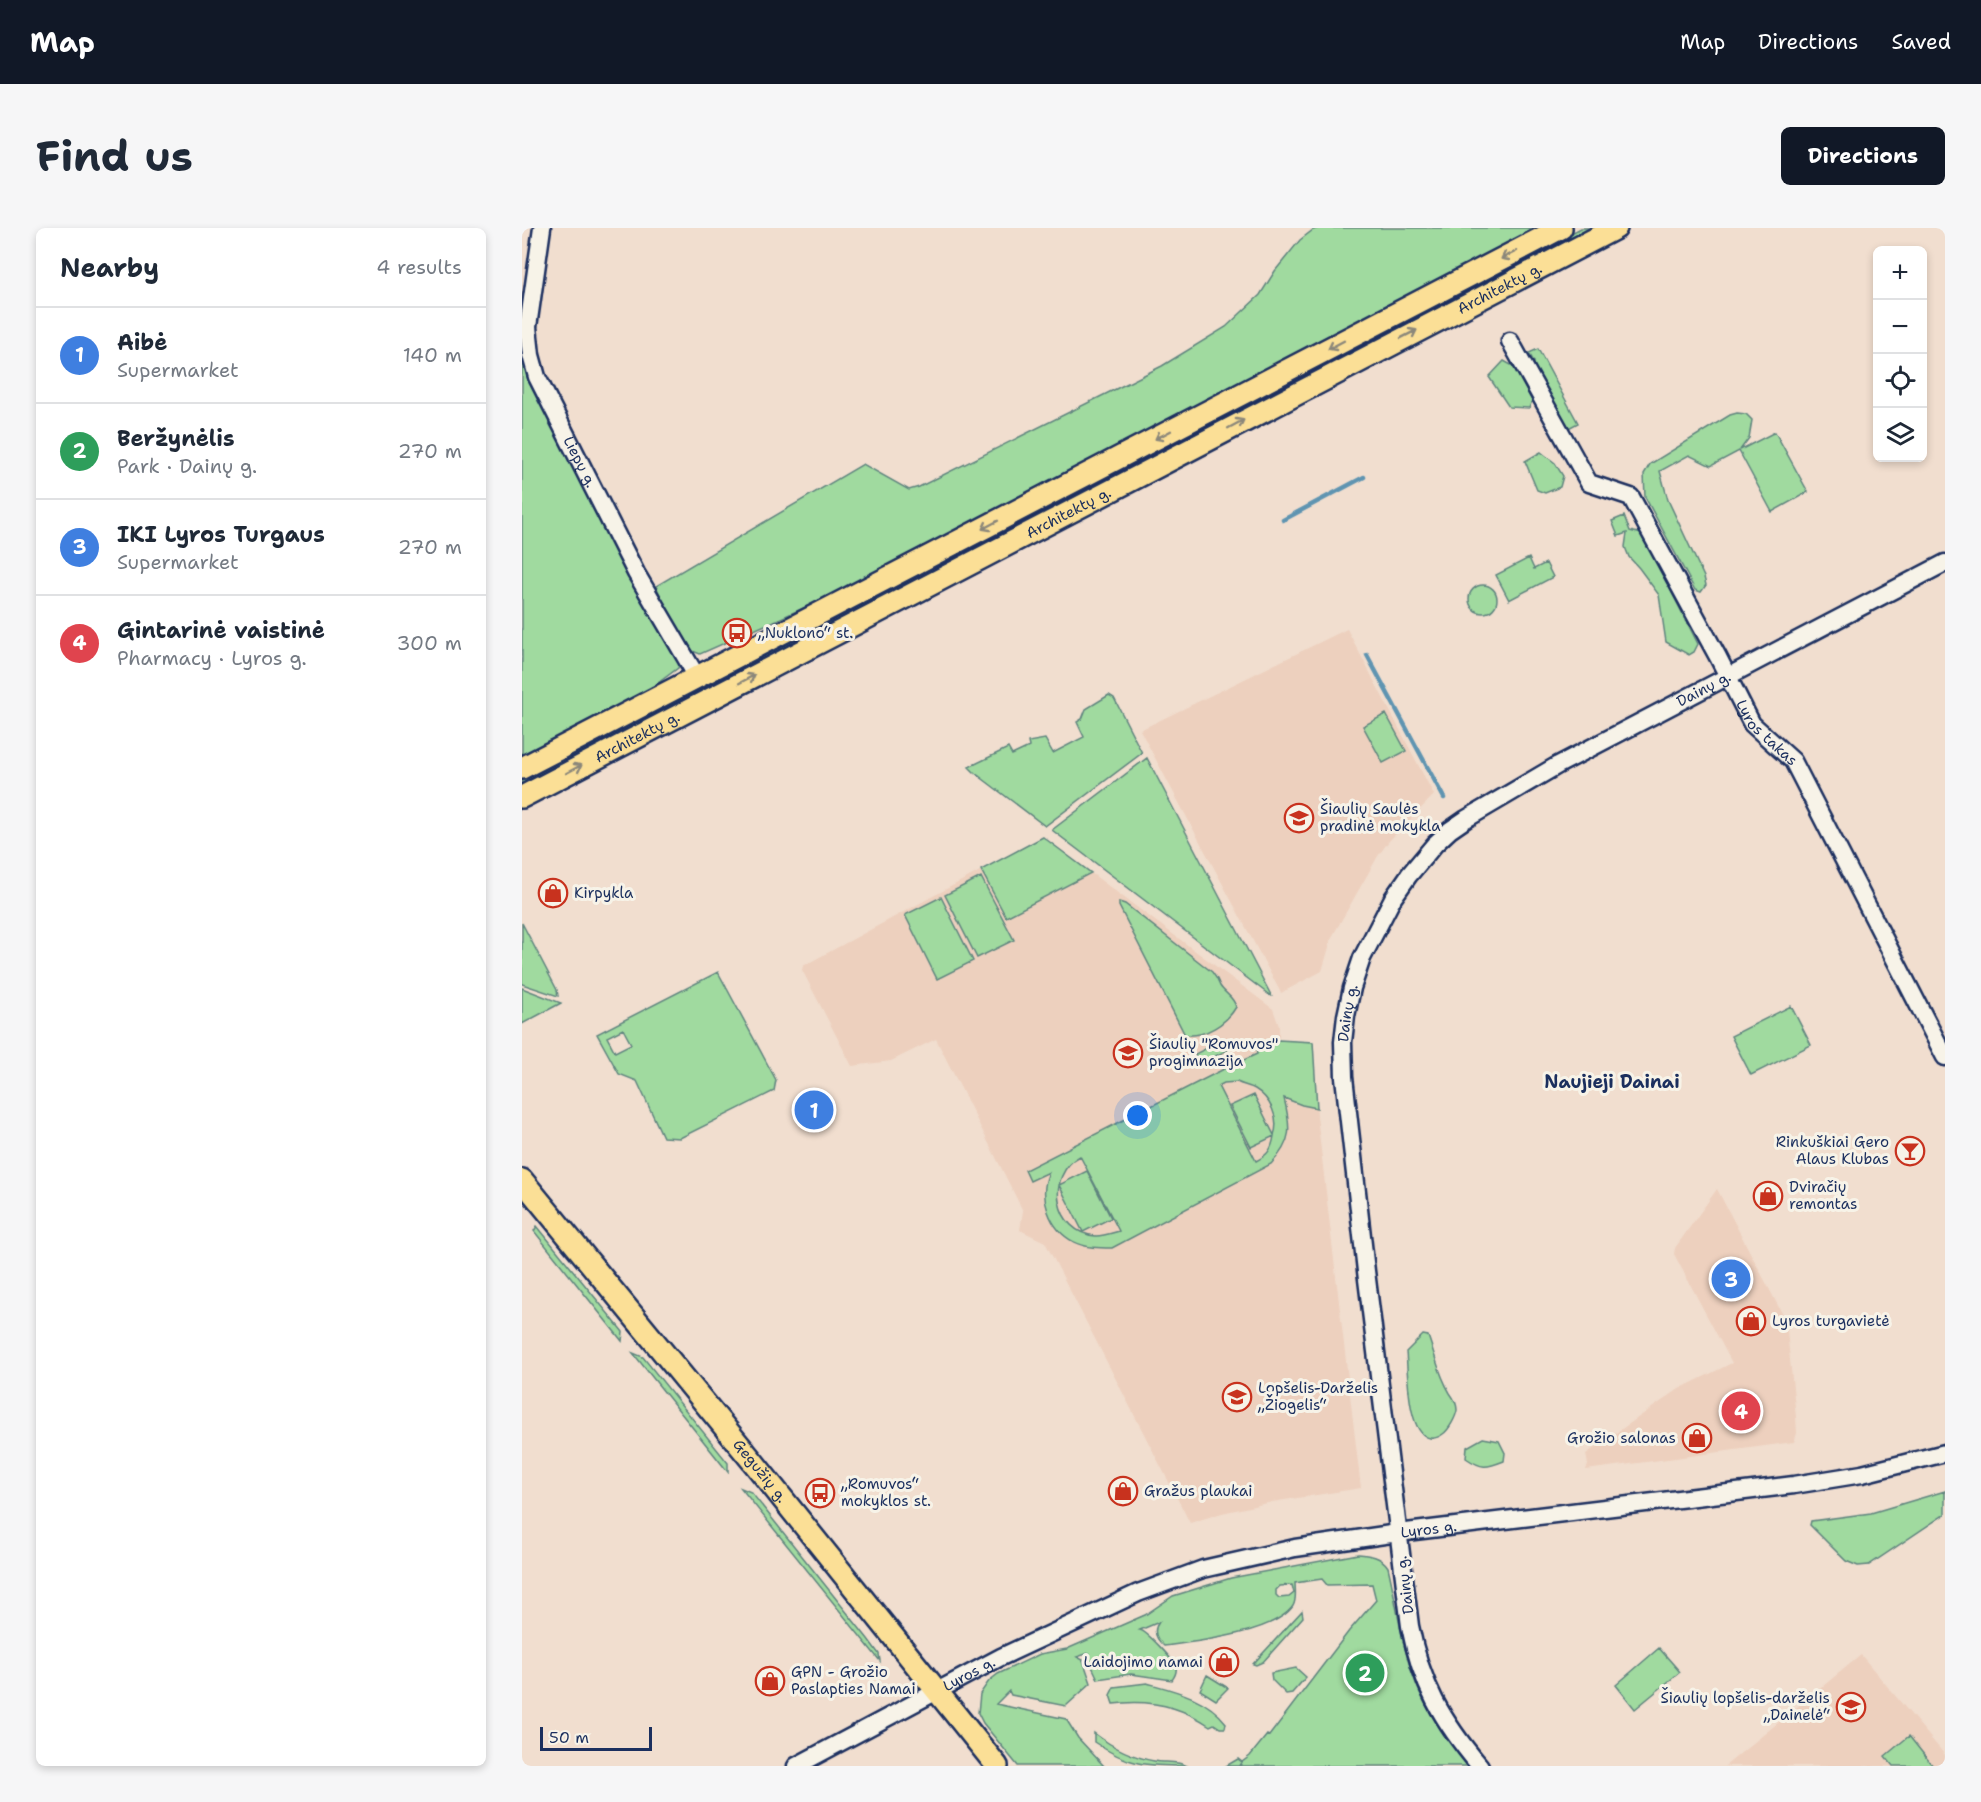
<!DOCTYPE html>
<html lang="en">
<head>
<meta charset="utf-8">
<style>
  :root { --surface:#fff; --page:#f6f6f7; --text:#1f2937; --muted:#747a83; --line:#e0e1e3; --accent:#111827 }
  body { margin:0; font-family:"Shantell Sans",sans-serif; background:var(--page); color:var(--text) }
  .controls { position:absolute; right:18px; top:18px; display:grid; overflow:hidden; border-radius:9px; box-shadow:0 3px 9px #0003 }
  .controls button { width:54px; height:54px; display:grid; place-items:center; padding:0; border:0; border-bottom:2px solid var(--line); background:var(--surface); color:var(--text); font:30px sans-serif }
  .scale { position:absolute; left:18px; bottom:15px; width:112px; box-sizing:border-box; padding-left:6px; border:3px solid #1b2f5e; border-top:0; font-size:16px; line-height:21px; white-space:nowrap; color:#1b2f5e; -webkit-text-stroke:4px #f7f3e8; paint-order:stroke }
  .you { position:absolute; left:616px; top:888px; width:21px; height:21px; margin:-15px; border:4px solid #fff; border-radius:50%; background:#1a73e8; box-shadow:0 0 0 9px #1a73e833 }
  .badge { display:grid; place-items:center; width:39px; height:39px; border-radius:50%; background:var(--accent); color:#fff; font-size:20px; font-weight:700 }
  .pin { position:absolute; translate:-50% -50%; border:3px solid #fff; box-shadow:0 2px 6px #0006 }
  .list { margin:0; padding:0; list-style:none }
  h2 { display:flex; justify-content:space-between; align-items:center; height:78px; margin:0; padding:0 24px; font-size:26px }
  h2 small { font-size:20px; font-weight:400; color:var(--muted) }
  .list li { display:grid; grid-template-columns:39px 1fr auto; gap:18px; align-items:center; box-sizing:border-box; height:96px; padding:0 24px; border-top:2px solid var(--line) }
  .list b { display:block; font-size:22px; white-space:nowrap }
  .list p { margin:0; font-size:20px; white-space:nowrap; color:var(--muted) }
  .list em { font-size:20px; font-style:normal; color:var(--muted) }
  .icon { flex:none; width:33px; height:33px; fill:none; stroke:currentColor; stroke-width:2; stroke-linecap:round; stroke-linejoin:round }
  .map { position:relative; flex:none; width:1423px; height:1538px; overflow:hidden; border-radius:9px }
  header { display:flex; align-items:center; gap:36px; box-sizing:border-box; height:84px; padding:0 30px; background:var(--accent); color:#fff }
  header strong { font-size:28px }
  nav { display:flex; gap:33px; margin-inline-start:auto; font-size:21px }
  .intro { display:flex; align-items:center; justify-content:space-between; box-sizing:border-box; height:144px; padding:0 36px }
  h1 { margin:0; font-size:42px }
  .button { padding:15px 27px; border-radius:9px; background:var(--accent); color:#fff; font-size:21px; font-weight:700 }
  main { display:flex; gap:36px; padding:0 36px }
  aside { flex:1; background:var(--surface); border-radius:9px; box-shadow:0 3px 9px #0003 }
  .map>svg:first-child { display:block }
</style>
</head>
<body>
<header>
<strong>Map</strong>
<nav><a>Map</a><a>Directions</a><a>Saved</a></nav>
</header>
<div class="intro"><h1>Find us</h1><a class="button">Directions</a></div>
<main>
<aside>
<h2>Nearby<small>4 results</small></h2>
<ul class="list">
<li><span class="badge" style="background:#3f7fe0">1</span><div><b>Aibė</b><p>Supermarket</p></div><em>140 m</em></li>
<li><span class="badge" style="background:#2e9e5b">2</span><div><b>Beržynėlis</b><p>Park · Dainų g.</p></div><em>270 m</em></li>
<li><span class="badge" style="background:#3f7fe0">3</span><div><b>IKI Lyros Turgaus</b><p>Supermarket</p></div><em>270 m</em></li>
<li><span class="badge" style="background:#e0444e">4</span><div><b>Gintarinė vaistinė</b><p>Pharmacy · Lyros g.</p></div><em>300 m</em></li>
</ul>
</aside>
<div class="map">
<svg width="1423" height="1538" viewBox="0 0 1423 1538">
  <rect width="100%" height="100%" fill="#f1decf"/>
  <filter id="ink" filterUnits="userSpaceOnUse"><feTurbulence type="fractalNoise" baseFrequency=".0167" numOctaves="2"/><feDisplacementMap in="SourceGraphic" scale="12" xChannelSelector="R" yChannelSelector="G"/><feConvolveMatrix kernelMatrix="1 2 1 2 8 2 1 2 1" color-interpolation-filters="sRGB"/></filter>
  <g filter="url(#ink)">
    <!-- built -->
    <path fill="#edd0be" d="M825 401 912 567 867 613 856 628 810 709 800 743 759 765 618 502Z
      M521 609 751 781 757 798V812L791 814 795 888 839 1260 750 1274 700 1285 668 1295 523 1014 498 1002 501 983 414 811 369 833 330 838 280 742 281 738Z
      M1195 961 1264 1093 1274 1189 1275 1205 1272 1214 1064 1242 1066 1237 1064 1226 1157 1161 1210 1135 1152 1026 1153 1020Z
      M1339 1427 1423 1527V1538H1203Z"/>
    <!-- green -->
    <path fill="#a0da9f" stroke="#5e847e" stroke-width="1.5" fill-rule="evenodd" d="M797 0H1014L315 365 178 426 168 422 160 412 134 358 341 236 387 262 397 259 640 138 704 99 738 67 753 43 778 12 791 2Z
      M1059 0H1072L413 340 414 335Z
      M1016 121 1056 195 1041 203 1012 146V134L1007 125Z
      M0 130 2 137 158 433 156 440 121 466 0 528Z
      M982 133 991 138 1010 173 1007 180 987 179 967 149Z
      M1215 185 1224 186 1230 192 1227 210 1218 222 1253 204 1286 264 1250 284 1217 223 1189 238 1167 227 1138 243 1146 272 1182 349 1184 357 1179 364 1173 362 1123 269 1122 246 1128 236 1208 187Z
      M1019 224 1033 235 1041 248 1038 259 1023 265 1015 262 1003 233Z
      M1102 288 1108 303 1120 306 1176 416 1172 424 1167 427 1144 414 1137 367 1117 340 1107 329 1103 319 1105 305 1096 308 1090 293Z
      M1007 330 1012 341 1024 335 1031 349 987 372 974 347Z
      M393 346 398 348 396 351 0 558V550Z
      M947 371a14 14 0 1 1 28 0a14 14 0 1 1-28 0Z
      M587 467 592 470 620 525 523 598 453 545 447 539 486 520 490 527 507 519 506 514 523 511 531 525 562 509 555 494 560 491 564 481Z
      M864 486 884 523 861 535 841 498Z
      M625 530 750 769 530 602Z
      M521 609 569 645 484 689 459 642Z
      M459 649 492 712 455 730 423 667Z
      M419 669 451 733 415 751 383 687Z
      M597 674 603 676 690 744C694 749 696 752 698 758 703 766 712 769 714 779 704 796 683 809 663 807L597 678Z
      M0 695 35 762 36 768 0 756Z
      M196 744 254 852 252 863 158 910 141 909 115 853 97 846 75 806ZM101 801 109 816 93 824 85 809Z
      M0 760 39 775 0 796Z
      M1269 778 1289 817 1229 847 1209 808Z
      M703 811 708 821 677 836 673 826Z
      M756 812 791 814 795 880 780 877 762 870C769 899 771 913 749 936L590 1020C577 1020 564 1020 552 1014 527 1001 516 969 527 944L508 953 503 942 702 841 735 826 734 818 738 813ZM715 854C720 857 728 858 733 861 748 870 758 890 752 907L732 867 708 878 729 919 752 908C750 921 746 927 734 933L696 858 702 855ZM558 928 597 1003C590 1005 581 1008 574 1008 532 1005 523 947 558 928Z
      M565 943 589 990 561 1004 537 957Z
      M15 998 101 1104 100 1113 12 1003Z
      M901 1107 906 1108C913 1127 917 1147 928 1165 931 1169 935 1176 935 1182 934 1189 927 1202 921 1206 917 1209 913 1211 908 1210 885 1206 886 1144 884 1124Z
      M111 1125 121 1129 206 1235V1244Z
      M961 1210 977 1213 983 1225 982 1233C964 1240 960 1241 944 1230L945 1219Z
      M219 1260 229 1264 346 1411 357 1426 358 1433Z
      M1423 1263V1286L1347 1337 1336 1338 1324 1333 1288 1297 1289 1293 1349 1285Z
      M836 1326C847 1327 859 1328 866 1339 876 1381 880 1426 898 1465 909 1491 930 1517 949 1538H718L719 1536 716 1538H704L716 1531 720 1534 728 1528 745 1507 747 1508 827 1403 854 1372 850 1356 805 1357 800 1351 773 1355C773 1362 775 1371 771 1378 753 1405 673 1414 642 1418 634 1411 630 1403 637 1394L618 1402C624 1403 651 1431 654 1439 655 1444 653 1448 650 1452L609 1446 576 1451 566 1430 567 1425 555 1429 561 1432 569 1455 544 1478 489 1467 487 1463 474 1476 544 1491 556 1510 582 1538H496L461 1495 456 1485 458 1466 467 1453 476 1446 518 1426 545 1421 623 1387 651 1368 709 1350ZM770 1357 772 1365 767 1369 757 1370 754 1367V1362L758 1358Z
      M780 1383 781 1389 741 1434 734 1437 731 1436Z
      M1137 1420 1158 1444 1113 1481 1094 1457Z
      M774 1440 784 1449 770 1465 764 1466 750 1452 749 1445Z
      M685 1447 706 1460 694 1472 678 1462Z
      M625 1455C654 1463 685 1470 704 1495L703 1500H698L692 1496 688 1498C659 1478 626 1471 591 1476L588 1467 592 1459Z
      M572 1505C590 1519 610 1529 632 1533 643 1535 656 1533 665 1538 624 1538 607 1538 572 1514Z
      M1387 1508 1411 1538H1371L1363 1528Z"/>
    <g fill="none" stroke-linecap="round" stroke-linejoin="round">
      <!-- stream -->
      <path stroke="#5e94b1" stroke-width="4.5" d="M761 292 842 249
        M845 427 922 570"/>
      <!-- minor casing -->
      <g stroke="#1b2f5e" stroke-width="21">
        <g id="minor">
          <path id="s1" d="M20 0 6 99 9 127 15 149 114 345 175 449"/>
          <path id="s2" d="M988 113 1067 255 1109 269 1196 429 1230 496 1271 533 1423 829"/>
          <path id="s3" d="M274 1538 479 1429 616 1365 681 1341 773 1320 876 1305 1272 1257 1340 1246 1423 1225"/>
          <path id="s4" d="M958 1538C920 1493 899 1456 888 1398L844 1043 822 849 821 814 824 788 830 760 840 730 871 670 887 647 913 616 928 602 944 591 1036 537 1423 335"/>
        </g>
      </g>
      <!-- major casing -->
      <g stroke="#1b2f5e" stroke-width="26">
        <g id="major">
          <path d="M0 540 1039 0"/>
          <path id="s5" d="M0 569 1094 0"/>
          <path id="s6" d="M0 952 232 1235 475 1538"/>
        </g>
      </g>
      <!-- minor -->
      <use href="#minor" stroke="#f7f3e8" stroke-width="16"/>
      <!-- major -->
      <use href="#major" stroke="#fbdf96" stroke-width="21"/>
    </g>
    <!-- one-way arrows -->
    <defs><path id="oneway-shaft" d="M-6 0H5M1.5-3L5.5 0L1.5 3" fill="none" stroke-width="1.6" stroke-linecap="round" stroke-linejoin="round" transform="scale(1.5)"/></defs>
    <g stroke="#8b877a">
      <use href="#oneway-shaft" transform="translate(987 27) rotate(153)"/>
      <use href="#oneway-shaft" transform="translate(887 106) rotate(-27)"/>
      <use href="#oneway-shaft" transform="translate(814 117) rotate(152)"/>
      <use href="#oneway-shaft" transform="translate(714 196) rotate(-28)"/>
      <use href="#oneway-shaft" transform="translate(641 207) rotate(152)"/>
      <use href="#oneway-shaft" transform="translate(468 297) rotate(152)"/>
      <use href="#oneway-shaft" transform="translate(225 451) rotate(-28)"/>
      <use href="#oneway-shaft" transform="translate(52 541) rotate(-28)"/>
    </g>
  </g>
  <!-- icons -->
  <defs>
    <g id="bus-ring" transform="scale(1.5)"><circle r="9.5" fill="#f7f3e8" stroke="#c8321e" stroke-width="1.5"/><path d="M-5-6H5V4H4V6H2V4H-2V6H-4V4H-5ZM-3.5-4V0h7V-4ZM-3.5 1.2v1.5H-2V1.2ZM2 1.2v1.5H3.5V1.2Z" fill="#c8321e"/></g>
    <g id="school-ring" transform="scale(1.5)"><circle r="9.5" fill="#f7f3e8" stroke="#c8321e" stroke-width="1.5"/><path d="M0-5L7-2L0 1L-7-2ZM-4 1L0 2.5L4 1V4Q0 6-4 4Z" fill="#c8321e"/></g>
    <g id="shop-ring" transform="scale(1.5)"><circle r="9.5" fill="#f7f3e8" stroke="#c8321e" stroke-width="1.5"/><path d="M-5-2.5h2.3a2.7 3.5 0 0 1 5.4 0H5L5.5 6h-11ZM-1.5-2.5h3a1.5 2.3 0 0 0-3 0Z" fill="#c8321e"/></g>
    <g id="bar-ring" transform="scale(1.5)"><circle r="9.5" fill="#f7f3e8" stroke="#c8321e" stroke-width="1.5"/><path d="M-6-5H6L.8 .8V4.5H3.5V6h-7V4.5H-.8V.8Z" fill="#c8321e"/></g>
  </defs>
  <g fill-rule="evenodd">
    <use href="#bus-ring" x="215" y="405"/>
    <use href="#school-ring" x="777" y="590"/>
    <use href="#shop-ring" x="31" y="665"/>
    <use href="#school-ring" x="606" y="825"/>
    <use href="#bar-ring" x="1388" y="923"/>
    <use href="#shop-ring" x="1246" y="968"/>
    <use href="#shop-ring" x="1229" y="1093"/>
    <use href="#school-ring" x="715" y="1169"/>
    <use href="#shop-ring" x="1175" y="1210"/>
    <use href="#shop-ring" x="601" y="1263"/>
    <use href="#bus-ring" x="298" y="1265"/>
    <use href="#shop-ring" x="702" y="1434"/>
    <use href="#shop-ring" x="248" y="1453"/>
    <use href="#school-ring" x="1329" y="1479"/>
  </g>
  <g text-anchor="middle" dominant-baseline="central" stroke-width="6" stroke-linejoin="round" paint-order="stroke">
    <!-- street labels -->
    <g font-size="15" fill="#1b2f5e" stroke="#f7f3e8">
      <text stroke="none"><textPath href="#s5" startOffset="1102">Architektų g.</textPath></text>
      <text stroke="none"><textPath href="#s1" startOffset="246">Liepų g.</textPath></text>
      <text stroke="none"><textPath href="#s5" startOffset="616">Architektų g.</textPath></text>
      <text stroke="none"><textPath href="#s4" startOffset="1280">Dainų g.</textPath></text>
      <text stroke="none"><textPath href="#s2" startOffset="480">Lyros takas</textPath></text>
      <text stroke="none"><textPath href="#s5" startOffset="130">Architektų g.</textPath></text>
      <text stroke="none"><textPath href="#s4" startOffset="776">Dainų g.</textPath></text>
      <text stroke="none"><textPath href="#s6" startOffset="376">Gegužių g.</textPath></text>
      <text stroke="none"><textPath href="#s3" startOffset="682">Lyros g.</textPath></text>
      <text transform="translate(883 1357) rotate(-97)">Dainų g.</text>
      <text stroke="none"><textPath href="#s3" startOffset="196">Lyros g.</textPath></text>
    </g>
    <!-- poi labels -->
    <g font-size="15" fill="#1b2f5e" stroke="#f7f3e8" text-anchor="start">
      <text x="236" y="405">„Nuklono“ st.</text>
      <text x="798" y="581">Šiaulių Saulės<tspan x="798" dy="17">pradinė mokykla</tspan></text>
      <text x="52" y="665">Kirpykla</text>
      <text x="627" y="816">Šiaulių "Romuvos"<tspan x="627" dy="17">progimnazija</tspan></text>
      <text x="1367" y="914" text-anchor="end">Rinkuškiai Gero<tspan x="1367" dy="17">Alaus Klubas</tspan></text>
      <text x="1267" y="959">Dviračių<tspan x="1267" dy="17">remontas</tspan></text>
      <text x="1250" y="1093">Lyros turgavietė</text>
      <text x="736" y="1160">Lopšelis-Darželis<tspan x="736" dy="17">„Žiogelis“</tspan></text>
      <text x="1154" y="1210" text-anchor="end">Grožio salonas</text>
      <text x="319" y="1256">„Romuvos“<tspan x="319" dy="17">mokyklos st.</tspan></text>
      <text x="622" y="1263">Gražus plaukai</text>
      <text x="681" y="1434" text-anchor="end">Laidojimo namai</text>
      <text x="269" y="1444">GPN - Grožio<tspan x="269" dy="17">Paslapties Namai</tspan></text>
      <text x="1308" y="1470" text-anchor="end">Šiaulių lopšelis-darželis<tspan x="1308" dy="17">„Dainelė“</tspan></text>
    </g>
    <!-- quarter labels -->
    <g font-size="18" font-weight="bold" fill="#1b2f5e" stroke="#f7f3e8">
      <text x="1090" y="854">Naujieji Dainai</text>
    </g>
  </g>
</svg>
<div class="controls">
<button>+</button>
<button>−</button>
<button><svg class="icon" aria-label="locate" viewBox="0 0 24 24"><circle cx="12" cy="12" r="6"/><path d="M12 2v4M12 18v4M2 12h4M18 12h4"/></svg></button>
<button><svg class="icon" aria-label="layers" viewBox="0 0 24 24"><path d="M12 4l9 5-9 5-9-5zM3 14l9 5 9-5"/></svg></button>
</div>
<div class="scale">50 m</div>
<div class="you"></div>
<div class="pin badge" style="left:292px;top:882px;background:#3f7fe0">1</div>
<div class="pin badge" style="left:843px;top:1445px;background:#2e9e5b">2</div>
<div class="pin badge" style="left:1209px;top:1051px;background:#3f7fe0">3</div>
<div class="pin badge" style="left:1219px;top:1183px;background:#e0444e">4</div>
</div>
</main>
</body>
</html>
